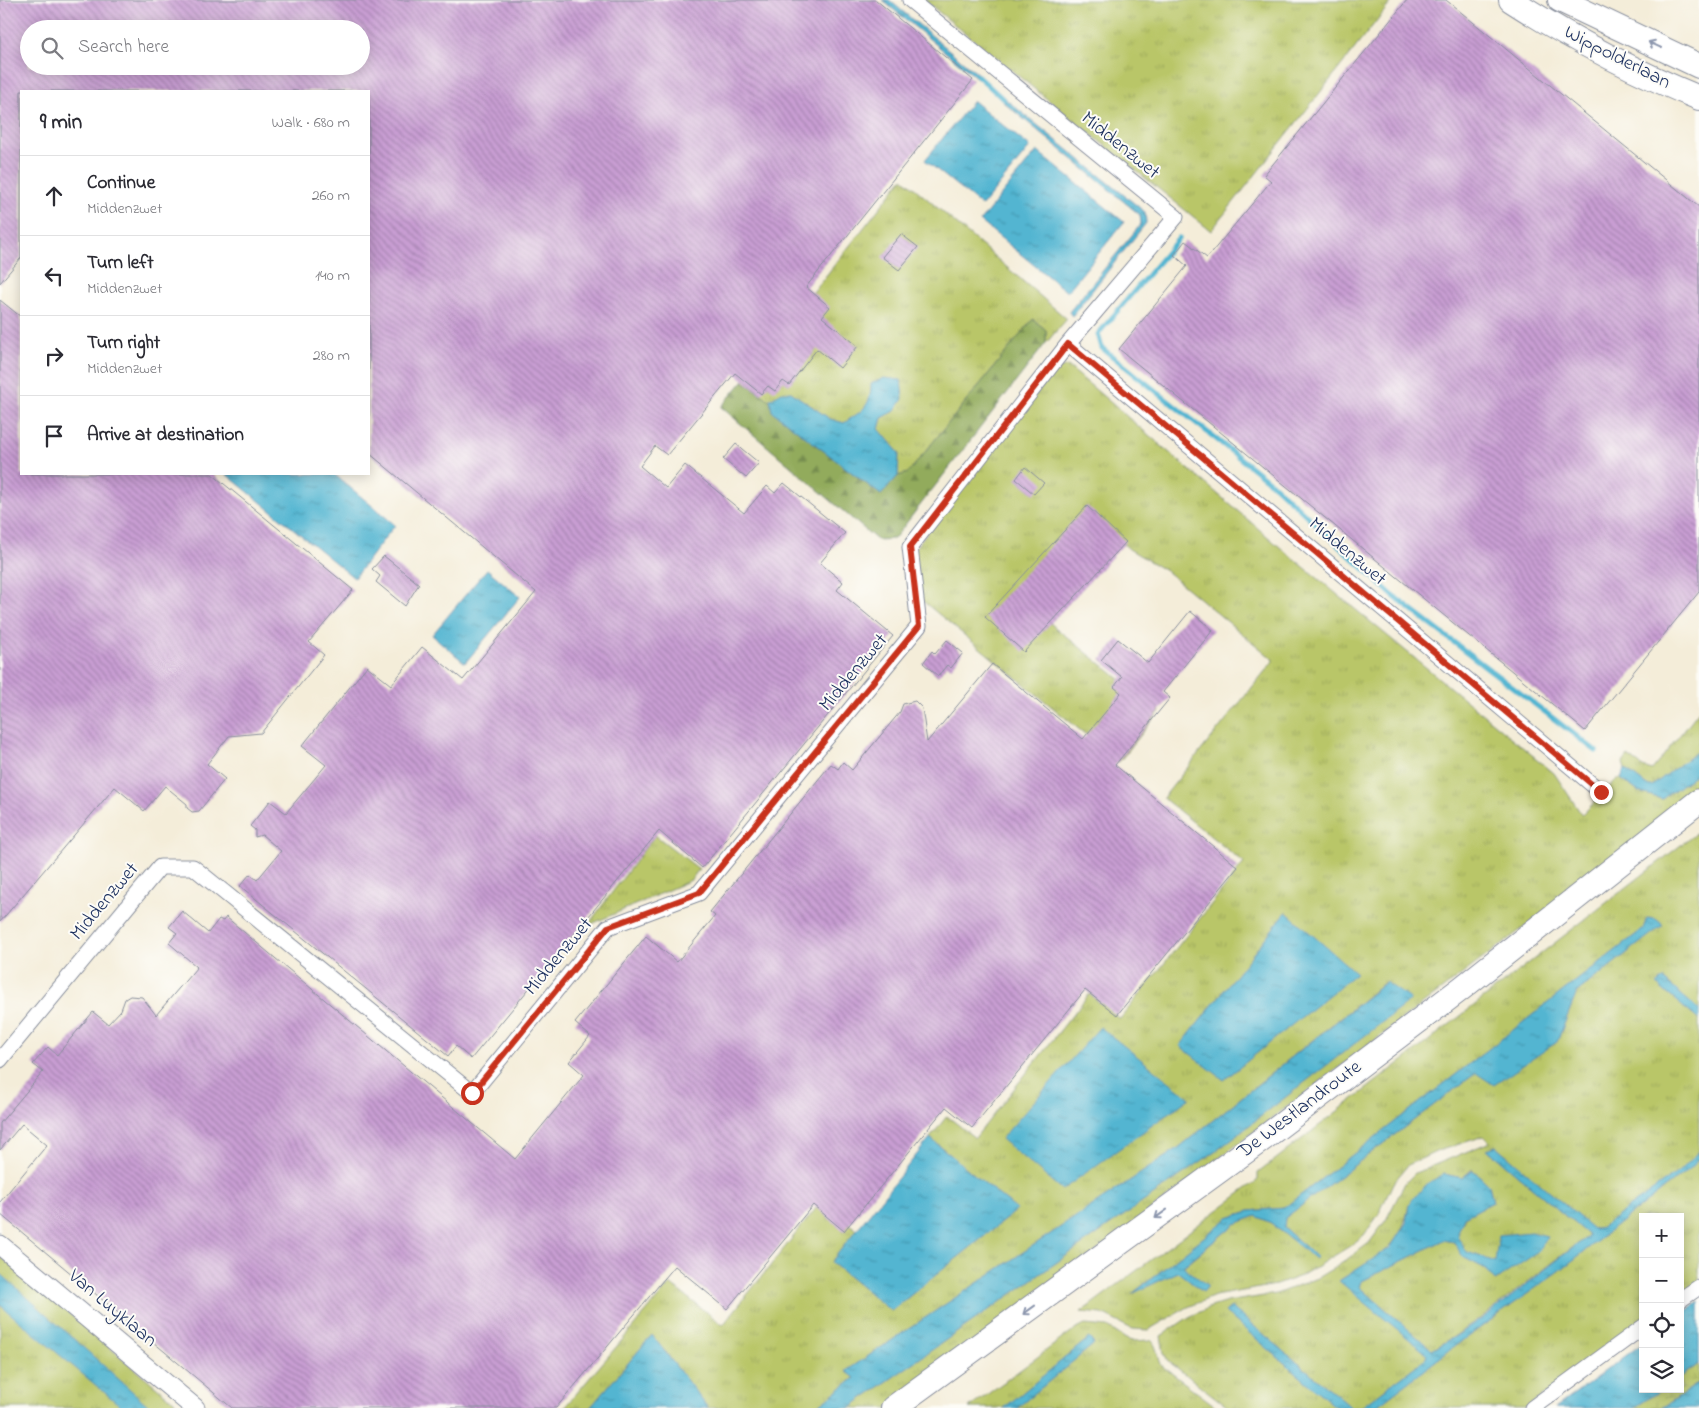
<!DOCTYPE html>
<html lang="en">
<head>
<meta charset="utf-8">
<style>
  :root { --surface:#fff; --page:#f2f2f3; --text:#2b2b33; --muted:#7c7c81; --line:#e1e1e2 }
  body { margin:0; font-family:"Indie Flower",sans-serif; background:var(--page); color:var(--text) }
  .controls { position:absolute; right:15px; bottom:15px; display:grid; overflow:hidden; border-radius:0px; box-shadow:0 2px 12px #0003 }
  .controls button { width:45px; height:45px; display:grid; place-items:center; padding:0; border:0; border-bottom:1px solid var(--line); background:var(--surface); color:var(--text); font:25px sans-serif }
  .stop { position:absolute; width:15px; height:15px; margin:-11px; border:4px solid #c8321e; border-radius:50%; background:#fff }
  .stop.end { background:#c8321e; border-color:#fff; box-shadow:0 1px 5px #0008 }
  .list { margin:0; padding:0; list-style:none }
  h2 { display:flex; justify-content:space-between; align-items:center; height:65px; margin:0; padding:0 20px; font-size:21px }
  h2 small { font-size:16px; font-weight:400; color:var(--muted) }
  .list li { display:grid; grid-template-columns:32px 1fr auto; gap:15px; align-items:center; box-sizing:border-box; height:80px; padding:0 20px; border-top:1px solid var(--line) }
  .list b { display:block; font-size:19px; white-space:nowrap }
  .list p { margin:0; font-size:16px; white-space:nowrap; color:var(--muted) }
  .list em { font-size:16px; font-style:normal; color:var(--muted) }
  .icon { flex:none; width:28px; height:28px; fill:none; stroke:currentColor; stroke-width:2; stroke-linecap:round; stroke-linejoin:round }
  .map { position:relative; flex:none; width:1699px; height:1408px; overflow:hidden }
  .search { position:absolute; background:var(--surface); box-shadow:0 2px 12px #0003; left:20px; top:20px; width:350px; height:55px; display:flex; align-items:center; gap:12px; box-sizing:border-box; padding:0 18px; border-radius:28px; color:var(--muted); font-size:19px }
  .panel { position:absolute; background:var(--surface); box-shadow:0 2px 12px #0003; left:20px; top:90px; width:350px; height:385px; border-radius:0px }
  .map>svg:first-child { display:block }
</style>
</head>
<body>
<div class="map">
<svg width="1699" height="1408" viewBox="0 0 1699 1408">
  <defs>
    <pattern id="grass-tufts" width="24" height="20" patternUnits="userSpaceOnUse" patternTransform="scale(1.25)"><rect width="24" height="20" fill="#b9c668"/><path d="M3 7l-1-3M5 7V3M7 7l1-3M15 17l-1-3M17 17v-4M19 17l1-3" fill="none" stroke="#9eaa5d"/></pattern>
    <pattern id="forest-firs" width="22" height="20" patternUnits="userSpaceOnUse" patternTransform="scale(1.25)"><rect width="22" height="20" fill="#92ab5c"/><path d="M5 1l3.5 6h-7zM16 11l3.5 6h-7z" fill="#768c4f"/></pattern>
    <pattern id="wetland-marsh" width="20" height="14" patternUnits="userSpaceOnUse" patternTransform="scale(1.25)"><rect width="20" height="14" fill="#b9c668"/><path d="M1 5h8M5 5V1M11 12h8M15 12V8" fill="none" stroke="#9eaa5d"/></pattern>
    <pattern id="water-ripples" width="26" height="14" patternUnits="userSpaceOnUse" patternTransform="scale(1.25)"><rect width="26" height="14" fill="#52b5d1"/><path d="M2 4q2-2 4 0t4 0M15 11q2-2 4 0t4 0" fill="none" stroke="#4394ad"/></pattern>
    <pattern id="building-back-hatch" width="6" height="6" patternUnits="userSpaceOnUse" patternTransform="scale(1.25)"><rect width="6" height="6" fill="#c99ed3"/><path d="M-1 5l2 2M0 0l6 6M5-1l2 2" fill="none" stroke="#a281ae"/></pattern>
  </defs>
  <rect width="100%" height="100%" fill="#fdfcf7"/>
  <filter id="ink" filterUnits="userSpaceOnUse"><feTurbulence type="fractalNoise" baseFrequency=".02" numOctaves="2"/><feDisplacementMap in="SourceGraphic" scale="10" xChannelSelector="R" yChannelSelector="G"/><feConvolveMatrix kernelMatrix="1 2 1 2 8 2 1 2 1" color-interpolation-filters="sRGB"/></filter>
  <filter id="wash" filterUnits="userSpaceOnUse"><feTurbulence type="fractalNoise" baseFrequency=".0096" numOctaves="4" result="noise"/><feDisplacementMap in="SourceGraphic" scale="20" xChannelSelector="R" yChannelSelector="G"/><feGaussianBlur stdDeviation="1.12" result="paint"/><feColorMatrix in="noise" values="0 0 0 0 0 0 0 0 0 0 0 0 0 0 0 0 0 1.4 0 .05"/><feComposite in="paint" operator="in"/></filter>
  <g filter="url(#wash)">
    <rect width="100%" height="100%" fill="#f4edd9"/>
    <!-- grass -->
    <path fill="url(#grass-tufts)" stroke="#6a7a63" fill-rule="evenodd" d="M924 0H1393L1211 231Z
      M903 178 1067 319 1046 343V330L1033 319 908 473 898 476 899 453 879 429 882 418 895 411 871 397 865 409 844 423 830 419 791 392 771 401 743 381Z
      M1068 366 1281 548 1554 773 1582 815 1617 779H1621L1639 792 1662 799 1699 772V795L889 1408H849L1220 1148 1410 1000 1385 982 1177 1149 846 1371 855 1378 815 1408H708L652 1335 590 1408H564L670 1284 723 1325 821 1202 857 1230 831 1262 891 1311 1017 1210 930 1138 947 1116 975 1138 1089 994 1120 1019 1244 863 1163 798 1274 660 1166 571 1129 549 1087 510 1014 591 1057 629 1160 711 1119 762 919 598 914 549 1056 369ZM1286 912 1355 973 1224 1080 1181 1045Z
      M1699 711V750L1652 786H1647L1625 769 1623 763 1628 756 1643 767 1652 770Z
      M1699 831V1010L1663 979 1657 985 1699 1020V1151L1678 1172 1602 1227 1592 1229 1496 1146 1487 1149 1589 1236C1535 1273 1488 1318 1432 1350L1360 1287 1362 1281 1444 1240 1454 1242 1463 1257 1484 1268 1496 1281 1546 1237 1531 1232 1495 1262 1466 1252 1456 1235 1464 1217 1493 1202 1489 1185 1472 1169 1462 1178 1444 1174 1409 1203C1402 1250 1376 1257 1340 1280L1427 1354 1425 1359 1360 1408H1352L1231 1307 1225 1312 1337 1408H1229L1168 1361 1164 1353 1161 1336 1189 1317 1208 1308 1227 1302 1276 1294 1317 1278 1342 1263 1369 1243 1386 1220 1405 1183 1415 1173 1490 1142 1484 1136 1438 1151 1408 1165 1393 1183 1379 1214 1364 1235 1350 1246 1301 1276 1276 1285 1215 1296 1188 1307 1148 1330 1132 1329 1102 1314 1081 1312 1258 1180V1173ZM1647 918 1662 925 1577 992 1557 1042 1476 1073 1285 1218 1284 1228 1316 1256 1315 1258 1271 1223 1256 1216 1235 1224 1183 1267 1208 1286 1203 1292 1178 1272 1134 1292 1228 1218 1249 1211 1284 1208 1643 929Z
      M655 835 699 869 691 880 587 926Z
      M1699 1158V1284L1680 1298V1217H1643V1324L1526 1408H1374L1463 1340 1558 1272 1690 1168Z
      M0 1256 182 1408H0Z
      M1085 1325 1108 1327 1126 1339 1132 1341 1151 1340C1157 1345 1158 1359 1162 1366L1218 1408H1017L1094 1344 1089 1338 1004 1408H969L1071 1332Z"/>
    <!-- forest -->
    <path fill="url(#forest-firs)" stroke="#566d5d" d="M1033 319 1046 330V343L894 539 877 540 721 407 743 381 771 401 772 411 881 495 898 476 908 473Z"/>
    <!-- wetland -->
    <path fill="url(#wetland-marsh)" stroke="#6a7a63" d="M1699 1364V1383L1661 1408H1634L1662 1389H1680V1377Z"/>
    <!-- water -->
    <path fill="url(#water-ripples)" stroke="#367298" d="M882 0H889L979 75 977 78Z
      M1004 98 1145 212 1146 223 1072 316 1069 312 1141 224 1140 215 1002 101Z
      M973 101 1030 147 982 206 925 160Z
      M1037 151 1124 222 1067 292 980 221Z
      M884 378 901 380 903 399 895 411 882 418 879 429 899 453 898 476 881 495 772 411 770 399 782 392H791L830 419 844 423C862 411 871 407 871 384Z
      M226 474H334L395 525 354 578Z
      M487 569 520 597 465 663 432 635Z
      M1699 750V772L1662 799 1639 792 1621 779 1625 769 1647 786H1652Z
      M1286 912 1356 973 1224 1080 1180 1046Z
      M1647 918 1656 919 1663 925 1577 992 1557 1042 1494 1085 1476 1073 1285 1218 1284 1228 1316 1256 1315 1259 1271 1223 1256 1216 1235 1224 1183 1266 1208 1286 1203 1292 1178 1272 1132 1294 1228 1218 1249 1211 1284 1208 1643 929Z
      M1663 979 1699 1010V1020L1657 985Z
      M1386 982 1411 1000 1220 1148 849 1408H815L855 1378 846 1371 1177 1149Z
      M1100 1027 1190 1098 1062 1190 1001 1139Z
      M930 1138 1017 1210 891 1311 831 1262Z
      M1496 1146 1593 1229 1602 1227 1678 1172 1699 1151V1158L1690 1168 1558 1272 1463 1340 1374 1408H1360L1425 1359 1427 1354 1339 1281 1390 1248 1406 1223 1409 1203 1428 1183 1444 1174 1462 1178 1473 1170 1489 1185 1493 1202 1464 1217 1457 1235 1467 1252 1495 1262 1499 1235 1531 1232 1547 1236 1538 1252 1495 1281 1484 1268 1463 1257 1454 1242 1444 1240 1362 1281 1360 1287 1432 1350C1489 1320 1536 1274 1589 1236L1487 1149Z
      M0 1273 151 1408H123L0 1305Z
      M1699 1302V1364L1680 1377V1316Z
      M1231 1307 1352 1408H1337L1225 1312Z
      M652 1335 708 1408H590Z
      M1089 1338 1094 1344 1017 1408H1004Z
      M1643 1343V1389H1662L1634 1408H1555Z
      M1699 1383V1408H1661L1665 1406Z"/>
    <g fill="none" stroke-linecap="round" stroke-linejoin="round">
      <!-- stream -->
      <path stroke="#52b5d1" stroke-width="5" d="M978 76 1003 99
        M1179 238 1098 334 1102 348 1275 486 1392 595 1596 751"/>
    </g>
    <g id="blocks">
      <!-- building -->
      <path fill="url(#building-back-hatch)" fill-rule="evenodd" d="M0 0H876L973 80 806 287 830 307 822 317 858 346 840 368 817 349 789 385 783 381 775 391 768 386 761 394 735 373 667 455 655 446 640 466 666 488 685 465 744 513 767 486 775 493 784 483 845 533 820 563 843 582 837 590 893 636 702 868 659 831 471 1059 456 1046 448 1056 240 886 250 874 257 880 281 851 262 835 255 837V830L250 826 270 801 286 813 326 765 302 746 367 666 391 685 422 647 463 680 536 592 369 453V91H21V258L0 283ZM29 29H361V66H29Z
        M1407 0H1446L1699 207V592L1585 731 1119 349 1187 266 1174 255 1185 241 1207 258 1271 181 1264 175Z
        M901 234 918 247 899 270 882 257Z
        M0 300 21 317V474H212L353 590 309 642 324 655 261 733 229 736 207 764 225 779 199 811 192 812 187 808V804L165 786 144 811 115 787 0 922Z
        M736 444 759 463 746 478 723 459Z
        M1025 467 1044 483 1034 494 1016 479Z
        M1087 506 1126 542 1024 652 985 617Z
        M384 556 419 584 405 606 376 582 380 576 372 569Z
        M1190 611 1213 630 1163 692 1170 698 1115 765 1238 867 1117 1015 1085 990 972 1128 946 1107 844 1231 813 1205 727 1309 675 1266 556 1408H232L0 1214V1202L47 1145 22 1124 0 1150V1123L43 1072 33 1064 48 1047 57 1055 93 1012 108 1024 121 1010 125 999 130 996 142 997 156 1015 197 967 169 943 177 933 169 927 182 911 208 933 219 919 223 921 226 917 515 1159 584 1075 569 1062 590 1036 575 1023 646 936 677 962 715 916 710 912 831 764 838 769 843 762 852 770 900 712 903 704 915 701 922 708 927 742 992 664 1083 739 1121 693 1114 687 1122 677 1101 660 1118 639 1148 663Z
        M947 640 963 653 951 668 947 665 938 676 923 663 932 651 935 654Z"/>
    </g>
  </g>
  <g filter="url(#ink)">
    <use href="#blocks" fill-opacity="0" stroke="#888e9c" stroke-width="1"/>
    <g fill="none" stroke-linecap="round" stroke-linejoin="round">
      <!-- minor casing -->
      <g stroke="#888e9c" stroke-width="17">
        <path id="minor" d="M1068 344 1601 792
          M0 1060 160 867H193L472 1093 608 927 699 893 919 626 910 547 1068 344 1176 217 910 0
          M1680 1300 1699 1287
          M1532 1408 1643 1327"/>
      </g>
      <!-- tertiary casing -->
      <g stroke="#888e9c" stroke-width="21">
        <path id="tertiary" d="M0 1245 195 1408"/>
      </g>
      <!-- primary casing -->
      <g stroke="#888e9c" stroke-width="26">
        <path id="primary" d="M1511 0C1570 38 1633 71 1699 98
          M1560 0 1699 66
          M893 1408 1264 1138 1462 988 1699 801"/>
      </g>
      <!-- minor -->
      <use href="#minor" stroke="#fff" stroke-width="15"/>
      <!-- tertiary -->
      <use href="#tertiary" stroke="#fff" stroke-width="19"/>
      <!-- primary -->
      <use href="#primary" stroke="#fff" stroke-width="24"/>
    </g>
    <!-- one-way arrows -->
    <defs><path id="oneway-shaft" d="M-6 0H5M1.5-3L5.5 0L1.5 3" fill="none" stroke-width="1.6" stroke-linecap="round" stroke-linejoin="round" transform="scale(1.25)"/></defs>
    <g stroke="#8d97ae">
      <use href="#oneway-shaft" transform="translate(1655 45) rotate(-155)"/>
      <use href="#oneway-shaft" transform="translate(1161 1214) rotate(144)"/>
      <use href="#oneway-shaft" transform="translate(1029 1310) rotate(144)"/>
    </g>
  </g>
  <g fill="none" stroke-linecap="round" stroke-linejoin="round" filter="url(#ink)">
    <!-- route -->
    <path stroke="#c8321e" stroke-width="6" d="M472 1093 608 927 699 893 919 626 910 547 1068 344 1601 792"/>
  </g>
  <g text-anchor="middle" dominant-baseline="central" stroke-width="4" stroke-linejoin="round" paint-order="stroke">
    <!-- street labels -->
    <g font-size="20" fill="#1b2f5e" stroke="#fdfcf7">
      <text transform="translate(1617 58) rotate(27)">Wippolderlaan</text>
      <text transform="translate(1120 146) rotate(39)">Middenzwet</text>
      <text transform="translate(1347 552) rotate(40)">Middenzwet</text>
      <text transform="translate(854 673) rotate(-50)">Middenzwet</text>
      <text transform="translate(105 902) rotate(-50)">Middenzwet</text>
      <text transform="translate(559 957) rotate(-50)">Middenzwet</text>
      <text transform="translate(1300 1110) rotate(-37)">De Westlandroute</text>
      <text transform="translate(112 1309) rotate(40)">Van Luyklaan</text>
    </g>
  </g>
</svg>
<div class="controls">
<button>+</button>
<button>−</button>
<button><svg class="icon" aria-label="locate" viewBox="0 0 24 24"><circle cx="12" cy="12" r="6"/><path d="M12 2v4M12 18v4M2 12h4M18 12h4"/></svg></button>
<button><svg class="icon" aria-label="layers" viewBox="0 0 24 24"><path d="M12 4l9 5-9 5-9-5zM3 14l9 5 9-5"/></svg></button>
</div>
<div class="stop" style="left:472px;top:1093px"></div>
<div class="stop end" style="left:1601px;top:792px"></div>
<div class="search"><svg class="icon" aria-label="search" viewBox="0 0 24 24"><circle cx="10" cy="10" r="6"/><path d="M15 15l6 6"/></svg>Search here</div>
<section class="panel">
<h2>9 min<small>Walk · 680 m</small></h2>
<ul class="list">
<li><svg class="icon" aria-label="ahead" viewBox="0 0 24 24"><path d="M12 20V5M6 11l6-6 6 6"/></svg><div><b>Continue</b><p>Middenzwet</p></div><em>260 m</em></li>
<li><svg class="icon" aria-label="left" viewBox="0 0 24 24"><path d="M17 20v-9H6M10 6l-5 5 5 5"/></svg><div><b>Turn left</b><p>Middenzwet</p></div><em>140 m</em></li>
<li><svg class="icon" aria-label="right" viewBox="0 0 24 24"><path d="M7 20v-9h11M14 6l5 5-5 5"/></svg><div><b>Turn right</b><p>Middenzwet</p></div><em>280 m</em></li>
<li><svg class="icon" aria-label="arrive" viewBox="0 0 24 24"><path d="M6 21V4h12l-3 4 3 4H6"/></svg><div><b>Arrive at destination</b></div></li>
</ul>
</section>
</div>
</body>
</html>
